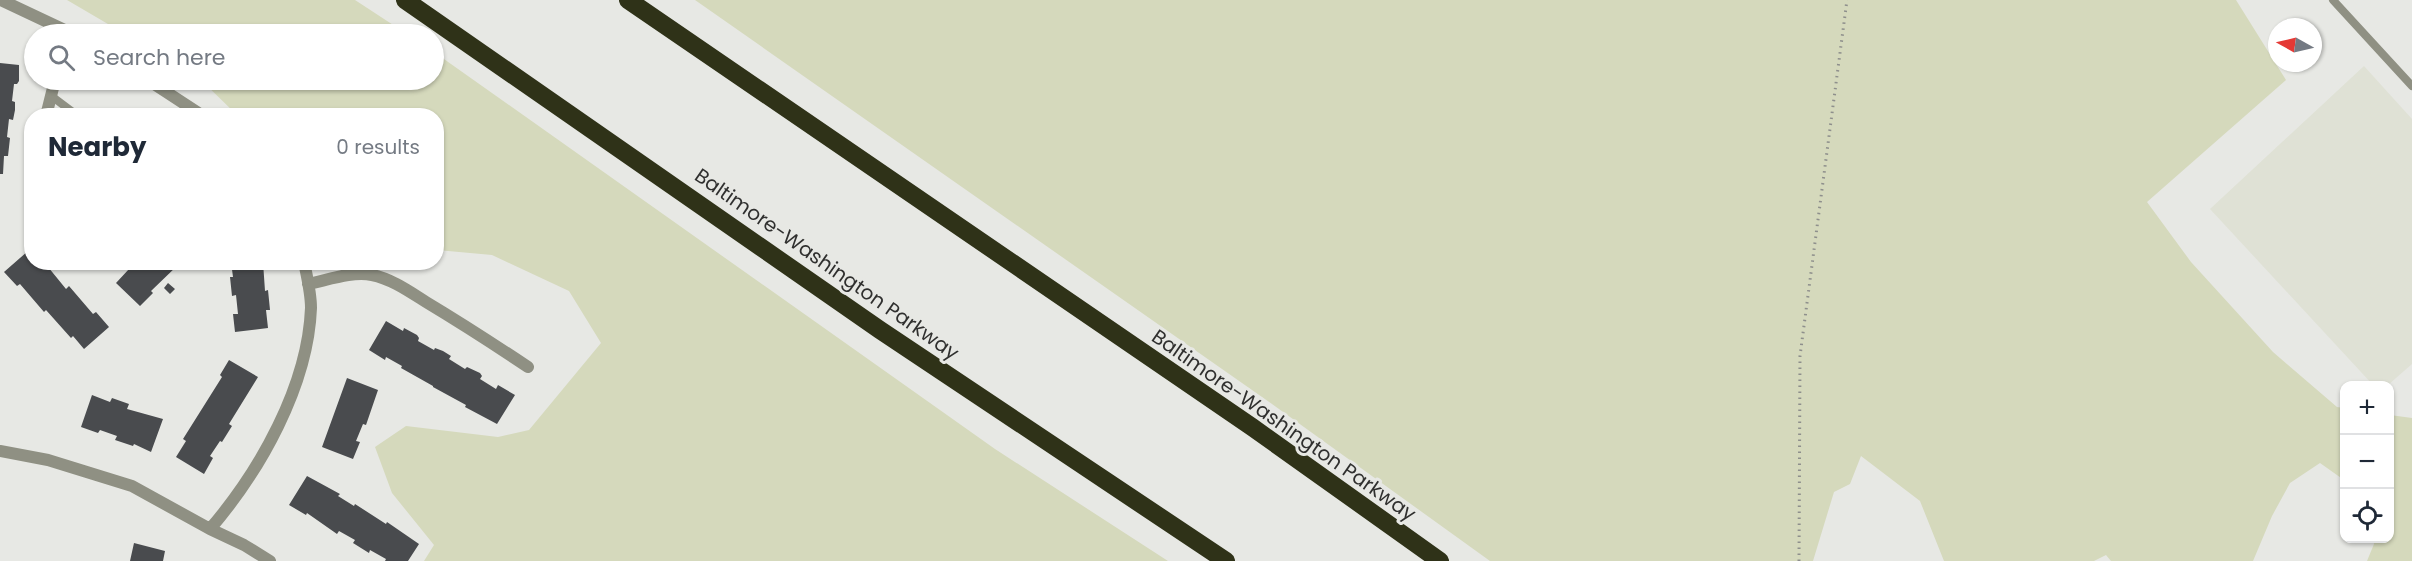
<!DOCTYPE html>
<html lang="en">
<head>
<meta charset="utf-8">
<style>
  :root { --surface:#fff; --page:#f6f6f7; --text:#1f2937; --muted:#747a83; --line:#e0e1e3 }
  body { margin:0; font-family:Poppins,sans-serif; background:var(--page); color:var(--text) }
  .controls { position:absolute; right:18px; bottom:18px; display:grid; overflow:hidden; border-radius:12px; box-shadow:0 2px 4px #0004 }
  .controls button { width:54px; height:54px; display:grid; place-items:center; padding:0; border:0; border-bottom:2px solid var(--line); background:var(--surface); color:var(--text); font:30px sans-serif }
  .compass { position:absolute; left:2268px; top:18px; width:54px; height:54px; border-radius:50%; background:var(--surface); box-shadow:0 2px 4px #0004; rotate:278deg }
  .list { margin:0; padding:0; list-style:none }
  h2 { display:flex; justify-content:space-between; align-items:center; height:78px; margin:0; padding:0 24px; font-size:26px }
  h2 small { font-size:20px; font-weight:400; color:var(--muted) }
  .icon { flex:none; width:33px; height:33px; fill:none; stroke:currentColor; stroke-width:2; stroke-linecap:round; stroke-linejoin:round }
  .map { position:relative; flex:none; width:2412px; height:561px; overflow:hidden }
  .search { position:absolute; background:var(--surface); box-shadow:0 2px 4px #0004; left:24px; top:24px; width:420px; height:66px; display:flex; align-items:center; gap:15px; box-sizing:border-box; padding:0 21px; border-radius:33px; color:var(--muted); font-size:22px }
  .panel { position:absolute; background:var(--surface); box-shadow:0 2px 4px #0004; left:24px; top:108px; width:420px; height:162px; border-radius:24px }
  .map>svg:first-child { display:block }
</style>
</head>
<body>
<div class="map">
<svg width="2412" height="561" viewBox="0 0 2412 561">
  <rect width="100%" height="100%" fill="#e7e8e4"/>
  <!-- built -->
  <path fill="#dfe1d5" d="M2364 66 2412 119V364L2388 385H2373L2210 209Z"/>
  <!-- green -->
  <path fill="#d5d9bc" d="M67 0H355L407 34H125Z
    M695 0H2236L2286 80 2147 202 2191 262 2273 352 2337 407 2344 408V480L2320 463 2290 483 2272 516 2253 561H2111L2106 555 2094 561H1944L1920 501 1861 456 1850 484 1834 492 1813 561H1490L1272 404Z
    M434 52 995 449 1168 561H424L434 545 392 493 375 447 406 426 498 437 529 430 601 343 569 291 492 255 437 250 436 116 237 115 201 80H434Z
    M2390 415 2412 418V561H2367L2374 544 2373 539 2390 538Z"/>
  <!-- building -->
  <path fill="#494b4e" d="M0 63 19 65V81L17 84H14L12 101 15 102V110L13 120 9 119 7 137 10 138 8 156H4L3 174H0Z
    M28 251 32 254V262H44L66 289 69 286 93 314 96 312 109 327 84 349 73 336 71 338 46 310 44 312 20 284 17 286 4 272Z
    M131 262H178V265L151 291 153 293 140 306 116 283 129 269 127 267Z
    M231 262H263L265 291 268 290 270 310H266L268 328 235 332 233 314H238L236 295 232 296 230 277H233Z
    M168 283 175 289 170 294 164 288Z
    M386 321 403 331 404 328 417 335 419 338 418 341 434 350 435 348 443 351 451 356 449 359 465 369 467 367 480 373 482 376 480 379 496 389 498 385 515 395 497 424 465 407 466 405 433 387V386L401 368 402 366 386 357 385 360 369 350Z
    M229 360 258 377 229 424 232 426 222 442 220 441 210 456 213 458 204 474 176 457 186 441 183 439 222 377 220 375Z
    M347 378 378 390 366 425 363 424 356 441 360 442 353 459 322 447Z
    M92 395 110 402 112 398 129 404 127 409 163 419 151 452 134 444 133 446 115 440 117 436 100 430 98 433 81 427Z
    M307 476 340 494 338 496 354 506 355 504 386 524 387 522 419 544 408 561H385L386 559 370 550 369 553 353 543 355 540 339 531 337 534 307 513 306 515 289 505Z
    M134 543 165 551 163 561H130Z"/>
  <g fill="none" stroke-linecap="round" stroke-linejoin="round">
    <!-- path -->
    <path stroke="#8e8f8c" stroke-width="3" stroke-dasharray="1.5 4.5" stroke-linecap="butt" d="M1799 561 1800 356 1847 0"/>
    <!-- service -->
    <path stroke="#8f9083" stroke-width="8" d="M2333 0 2412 86
      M50 95 78 116"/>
    <!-- minor -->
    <path stroke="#8f9083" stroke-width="12" d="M1 0 73 34
      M148 80 203 116
      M46 116 55 80
      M308 284C328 280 352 271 372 275 392 279 410 292 426 302 461 323 495 345 528 367
      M0 451 48 460 132 486 210 529 244 545 270 561
      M210 529C260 471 308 386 311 308 311 293 307 277 304 262"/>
    <!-- motorway -->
    <path stroke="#2f3218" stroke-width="18" d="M405 0 880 330 1226 561
      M628 0 1252 427 1440 561"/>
  </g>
  <g text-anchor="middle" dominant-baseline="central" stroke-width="6" stroke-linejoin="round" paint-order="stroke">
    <!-- street labels -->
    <g font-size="20" fill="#30302f" stroke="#e7e8e4">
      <text transform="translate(827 264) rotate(35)">Baltimore-Washington Parkway</text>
      <text transform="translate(1284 425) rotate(35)">Baltimore-Washington Parkway</text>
    </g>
  </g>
</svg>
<div class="controls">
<button>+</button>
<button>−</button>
<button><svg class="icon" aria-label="locate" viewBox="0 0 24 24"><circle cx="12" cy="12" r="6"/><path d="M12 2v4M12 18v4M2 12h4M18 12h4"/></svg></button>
</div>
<svg class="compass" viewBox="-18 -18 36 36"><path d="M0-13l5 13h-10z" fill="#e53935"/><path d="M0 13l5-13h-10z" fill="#747a83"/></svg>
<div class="search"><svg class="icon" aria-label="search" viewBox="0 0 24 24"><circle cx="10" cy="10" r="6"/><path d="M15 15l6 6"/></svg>Search here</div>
<section class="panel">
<h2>Nearby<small>0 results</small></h2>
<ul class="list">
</ul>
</section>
</div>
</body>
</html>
